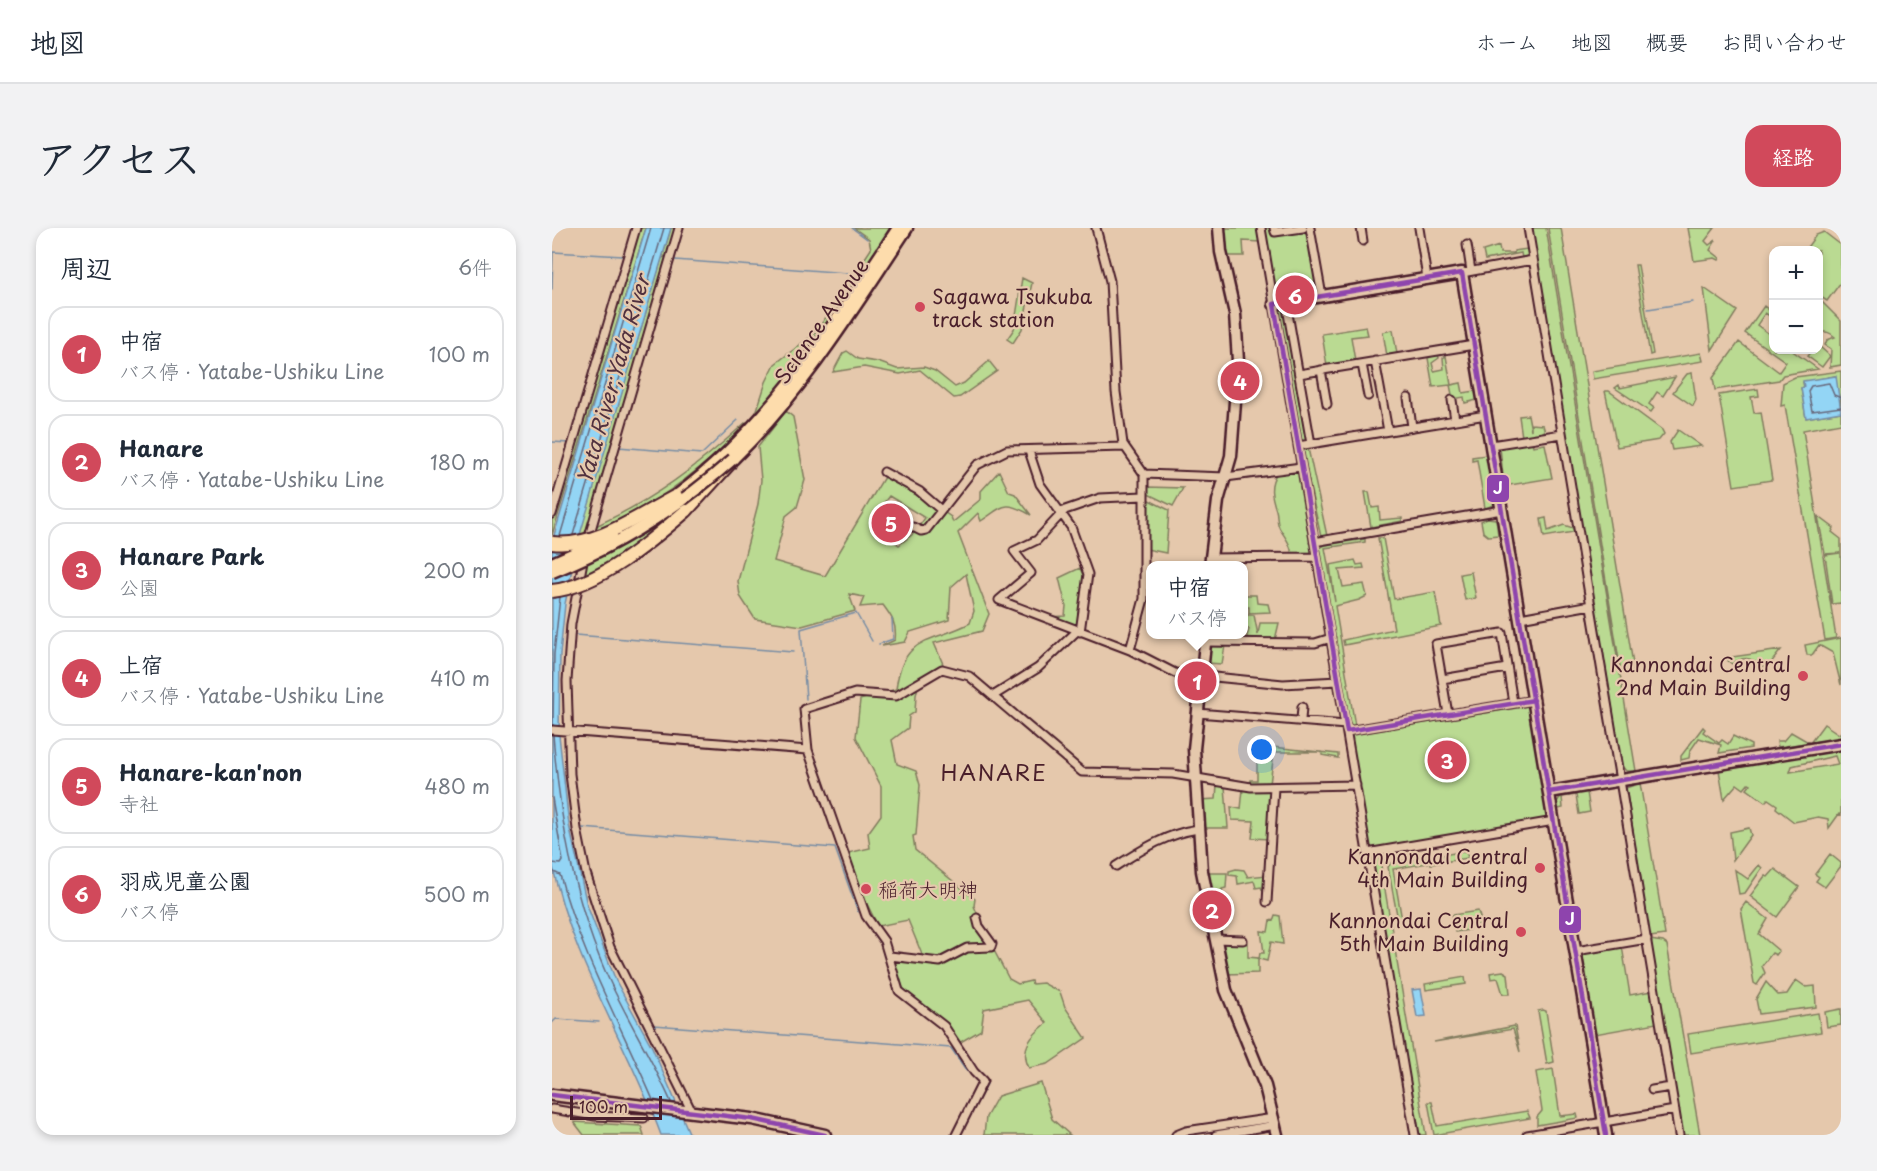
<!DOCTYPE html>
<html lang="ja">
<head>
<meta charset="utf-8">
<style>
  :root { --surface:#fff; --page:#f2f2f3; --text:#1f2937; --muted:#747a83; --line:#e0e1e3; --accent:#d1495b }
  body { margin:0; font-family:"Playpen Sans","Klee One",sans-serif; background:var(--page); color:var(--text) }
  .controls { position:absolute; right:18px; top:18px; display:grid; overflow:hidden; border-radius:12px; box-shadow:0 3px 9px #0003 }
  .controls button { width:54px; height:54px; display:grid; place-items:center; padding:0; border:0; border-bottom:2px solid var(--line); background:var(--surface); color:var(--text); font:30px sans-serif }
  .scale { position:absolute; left:18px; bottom:15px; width:92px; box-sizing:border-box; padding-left:6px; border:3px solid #4a1f2b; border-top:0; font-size:16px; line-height:21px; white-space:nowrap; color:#4a1f2b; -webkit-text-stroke:4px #e5c8ac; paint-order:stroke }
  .you { position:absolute; left:710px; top:522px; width:21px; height:21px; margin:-15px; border:4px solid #fff; border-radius:50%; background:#1a73e8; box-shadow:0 0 0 9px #1a73e833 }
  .badge { display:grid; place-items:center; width:39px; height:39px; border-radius:50%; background:var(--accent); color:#fff; font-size:20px; font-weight:700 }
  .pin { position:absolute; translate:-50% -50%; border:3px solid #fff; box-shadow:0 2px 6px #0006 }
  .popup { position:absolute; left:594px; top:333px; width:102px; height:78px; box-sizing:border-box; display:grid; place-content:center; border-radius:12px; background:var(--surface); filter:drop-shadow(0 2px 4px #0005); font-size:20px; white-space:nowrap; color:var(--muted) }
  .popup b { font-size:22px; color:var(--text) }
  .popup::after { content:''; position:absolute; left:50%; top:100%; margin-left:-12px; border:12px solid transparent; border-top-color:var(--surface) }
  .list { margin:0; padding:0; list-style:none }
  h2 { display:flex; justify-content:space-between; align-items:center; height:78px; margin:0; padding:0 24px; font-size:26px }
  h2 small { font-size:20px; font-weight:400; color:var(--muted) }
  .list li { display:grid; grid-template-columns:39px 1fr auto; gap:18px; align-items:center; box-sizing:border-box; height:96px; margin:0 12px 12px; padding:0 12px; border:2px solid var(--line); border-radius:18px }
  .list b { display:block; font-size:22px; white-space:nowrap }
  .list p { margin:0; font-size:20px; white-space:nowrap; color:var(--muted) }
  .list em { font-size:20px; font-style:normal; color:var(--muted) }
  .map { position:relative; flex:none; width:1289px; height:907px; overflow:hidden; border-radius:18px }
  header { display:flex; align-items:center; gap:36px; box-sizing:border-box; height:84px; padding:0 30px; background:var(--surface); border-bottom:2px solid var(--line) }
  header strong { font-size:28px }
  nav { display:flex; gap:33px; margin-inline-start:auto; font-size:21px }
  .intro { display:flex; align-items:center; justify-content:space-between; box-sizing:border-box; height:144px; padding:0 36px }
  h1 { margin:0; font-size:42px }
  .button { padding:15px 27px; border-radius:18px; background:var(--accent); color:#fff; font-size:21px; font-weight:700 }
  main { display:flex; gap:36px; padding:0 36px }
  aside { flex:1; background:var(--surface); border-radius:18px; box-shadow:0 3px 9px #0003 }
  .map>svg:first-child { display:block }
</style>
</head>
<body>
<header>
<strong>地図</strong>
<nav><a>ホーム</a><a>地図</a><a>概要</a><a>お問い合わせ</a></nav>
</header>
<div class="intro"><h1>アクセス</h1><a class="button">経路</a></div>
<main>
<aside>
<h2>周辺<small>6件</small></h2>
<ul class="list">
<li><span class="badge">1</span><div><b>中宿</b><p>バス停 · Yatabe-Ushiku Line</p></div><em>100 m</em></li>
<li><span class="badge">2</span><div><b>Hanare</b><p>バス停 · Yatabe-Ushiku Line</p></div><em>180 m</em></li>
<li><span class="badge">3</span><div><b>Hanare Park</b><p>公園</p></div><em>200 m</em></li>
<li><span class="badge">4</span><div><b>上宿</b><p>バス停 · Yatabe-Ushiku Line</p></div><em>410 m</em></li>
<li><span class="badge">5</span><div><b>Hanare-kan'non</b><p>寺社</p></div><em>480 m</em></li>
<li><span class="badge">6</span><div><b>羽成児童公園</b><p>バス停</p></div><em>500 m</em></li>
</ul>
</aside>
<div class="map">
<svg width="1289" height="907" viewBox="0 0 1289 907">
  <rect width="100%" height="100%" fill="#e5c8ac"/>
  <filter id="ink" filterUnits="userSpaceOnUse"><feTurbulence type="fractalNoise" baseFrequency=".0167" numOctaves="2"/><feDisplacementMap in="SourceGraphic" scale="12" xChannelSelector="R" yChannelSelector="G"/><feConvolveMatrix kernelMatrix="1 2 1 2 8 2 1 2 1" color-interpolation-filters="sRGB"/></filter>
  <g filter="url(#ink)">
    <!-- green -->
    <path fill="#bada92" stroke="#827c5e" stroke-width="1.5" fill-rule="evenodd" d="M87 0H94L0 307V290Z
      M119 0H125L36 304 27 307 110 30 113 29 111 27Z
      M302 0H340L289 77 285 73 319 21 317 11Z
      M671 0H706L708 14 691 13 692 28H674Z
      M712 0H719L721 8 753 2 756 4 765 61 763 63 726 70 724 68Z
      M980 0H994L1084 543H1074L1070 538Z
      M996 0H1009L1082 442 1069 444Z
      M1136 0H1163L1153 13 1157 17 1164 12 1158 22 1168 30 1167 32 1163 30 1142 33Z
      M1272 4 1289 17V54L1275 73 1267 68 1266 22H1253L1264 7Z
      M947 18 948 25H962V23L975 21 977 27 970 30 969 25 933 32 931 23Z
      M1083 37H1086L1101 126 1098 127Z
      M470 50 480 55 470 101 461 115 455 111 462 101Z
      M1152 60 1185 83 1160 122Z
      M1266 70 1289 93V137L1278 139 1279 121 1273 117 1275 112 1283 109C1278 104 1274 103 1267 105V110Z
      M282 78 286 79 241 144 202 191 214 154 223 136 262 106Z
      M1212 78 1221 85V90L1213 85 1205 97 1221 109 1222 122H1239L1266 141 1231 147 1227 152 1163 162 1161 150 1187 114 1227 144 1234 134 1193 105Z
      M732 80 755 211 751 215 748 213 726 83Z
      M814 99 816 107 799 109 803 133 775 138 770 106Z
      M841 102 845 126 835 128 831 104Z
      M1267 118 1278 128 1270 139 1255 128 1260 122H1266Z
      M295 123 306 131 326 134 345 141 372 139 383 143 403 159 412 155 437 133 445 143 408 169 402 170 368 142 348 146 312 139 281 144 291 125Z
      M1149 125 1151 133 1041 151 1040 143Z
      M886 126 887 130 880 135 882 143 892 141 891 130 894 128 899 157 909 155 911 165 923 163 925 172 913 175 912 169 901 171 898 157 881 159 876 130Z
      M1289 143V180L1283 148 1251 154 1252 159 1249 160 1254 190 1289 184V195L1251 202 1284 410 1273 412 1233 177 1229 178 1231 155 1243 149Z
      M1140 145 1144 172 1141 178 1121 164 1135 146Z
      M1123 149 1111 168 1105 164 1097 176 1102 180 1099 184 1063 160 1067 157 1068 160Z
      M1206 161 1207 168 1199 169 1202 185 1209 184 1220 252 1182 258 1167 167Z
      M1053 163H1057L1110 202 1112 206 1107 212 1065 219Z
      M234 183 241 189 253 252 245 279 234 288 222 333 273 348 332 249 342 250 399 289 401 294 429 271V263L447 243 457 264 463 266 479 287C452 272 453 277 429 293L426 285 406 305 437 386 430 403 382 415 391 436 368 450 364 467 363 484 357 488 356 500 340 512 345 536 364 543 368 557 364 607 361 608 363 622 423 671 422 678 436 711 457 751 466 756 479 753 480 756 491 755 508 764 513 779 534 810 496 836 477 840C467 820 480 807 495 795L476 772 432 781 429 802 407 815 392 793 374 782 352 762 340 730 373 734 356 692 326 698 307 660 296 625 318 620 316 605 329 587V558L304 509 308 472 344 461C351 406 381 415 418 395L422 383 414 346 399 359 397 392 358 404 353 414 330 418 343 412C345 396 340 389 331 377L308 379 312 369 297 366 303 383 250 398 203 391 188 368 186 353 206 276 209 252 206 219ZM337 268 373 290 362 305 347 317 323 300 334 285 328 280Z
      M976 187 979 202V196L991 197 993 204 970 209 967 188Z
      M194 194H198C153 239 100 282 40 304L42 299C102 271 145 239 194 194Z
      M1126 202 1149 218 1120 222 1118 214Z
      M980 213 981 218 993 216 1000 250 952 258 948 219Z
      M751 220H756L775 308 769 309 750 223Z
      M934 227 942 277 933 280 925 232 920 233V229Z
      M744 242 748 244 761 328 740 327C738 314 734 311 728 301 724 295 726 288 724 282 720 270 716 257 725 245Z
      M595 259 631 260 621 278 594 265Z
      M813 264H817L820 280 827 279 828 292 850 290V293L819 299Z
      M595 271 617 282 614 325 594 321Z
      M1266 288 1282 300 1280 304 1289 311V375L1280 376 1273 327 1288 325 1273 326Z
      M935 290 944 291 946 307 936 308 931 304 929 293Z
      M994 290 996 303 1012 297 1021 300 1022 304 992 309 989 291Z
      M112 295 74 326 29 351 31 337Z
      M826 310H831L842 371 883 364 889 398 792 417 791 412 842 401Z
      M813 311V314L773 320 783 374 778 337 803 332 805 337 811 336 812 340 787 342 791 359 812 356 815 368 807 372 783 378 803 498 797 497 766 321 773 317Z
      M528 340 532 350 525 400 494 389 513 388 514 378 507 350Z
      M919 344 924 370 913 372 908 346Z
      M692 367H704L705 375 716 376 718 384 697 385V379H692Z
      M692 387H702L706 407 708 395H727L723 412H694L697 401 692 399Z
      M1289 410V457L1281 425 1267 417 1260 427H1255L1253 417Z
      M658 417H673L670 436 654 435Z
      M1229 422 1218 436 1211 439C1199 430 1193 427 1180 436L1173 430Z
      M977 478 996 589 994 592 820 622 816 619 798 507Z
      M1272 496 1287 506 1289 504V510L1226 519 1225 513H1231L1239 504 1258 515Z
      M1151 499 1153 501 1151 504 1167 515 1170 512 1176 516 1181 508 1199 517V520L1167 525 1169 517 1147 510 1138 523 1137 530 1129 532V528Z
      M711 518 786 526V530L770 527 769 524H722L718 556 698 558V552H705V531L708 524H702L704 519Z
      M1289 522V587L1287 586 1277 600 1276 591 1266 589 1242 594 1224 580 1225 577 1216 571 1213 574 1195 561 1199 556 1197 555 1192 561 1185 556 1172 571 1167 542ZM1283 528 1286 536 1238 544 1240 538Z
      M1088 555 1113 707 1098 709 1074 560Z
      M665 557 673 558 676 600H650L648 572 664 571Z
      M691 561H719L717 611 700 610 702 593 680 592 679 579 689 581Z
      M1035 564 1038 584 1027 586 1024 567 1010 569 1011 580 1006 581 1005 574 1009 568Z
      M1197 600 1199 607 1181 632 1178 604Z
      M914 623 916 630 879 636V629Z
      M821 626H827L874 907H866L819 630Z
      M1278 626 1289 635V638L1273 659 1264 653 1267 649 1263 646Z
      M875 629 876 635 841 641 850 692H846L836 639 839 635Z
      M1207 637 1210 640 1193 665 1187 666 1183 642 1196 651Z
      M684 641 692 642 696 649 715 647 712 666 709 659 704 660 702 653 686 656 685 648 677 647V643Z
      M1223 641 1247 659 1225 689 1198 668 1213 648 1216 649Z
      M654 645H675L674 660 670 661 671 670H658Z
      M1194 674 1216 691 1207 706 1227 723 1224 727 1220 725 1210 738 1213 745 1205 757 1202 755 1189 681Z
      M926 683 930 696 917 698V702L903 704 900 687Z
      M723 687 728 688 731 716 719 714 715 733 707 731 708 725H712L709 703 716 704 718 692 721 693Z
      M1098 712 1111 714 1115 717 1148 907H1130Z
      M666 713 696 714V729L706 730V745L674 746Z
      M1070 718 1078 767 1100 763 1105 795 1043 806 1030 728 1032 725Z
      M951 743 956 746 958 766H951L946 750 939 751 938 745Z
      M913 749 914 756 874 762 873 756Z
      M1244 752 1254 759 1263 758 1264 779 1207 786 1204 771 1214 754 1226 767 1235 766Z
      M1289 781V797L1275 799 1273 784Z
      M991 782 994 783 1002 834 995 836 986 783Z
      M1266 785 1269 804 1139 825 1136 806Z
      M963 798 968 824 961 801 882 814Z
      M1001 841 1008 888 1025 886 1026 890 985 897V889L990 883 984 844Z
      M489 855 500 891 518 907H432L434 889 446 868Z
      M876 874H880L885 898 975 883 978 890 882 907Z
      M22 894 89 898 92 907H32Z"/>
    <!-- water -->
    <path fill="#93d5f5" stroke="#768ca4" stroke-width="1.5" d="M94 0H119L24 320 13 376 8 426 7 507 17 597 35 677 64 753 100 819 138 907H109C75 814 20 734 0 635V314Z
      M1284 148 1289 184 1254 190 1249 160 1252 159 1251 153Z
      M869 761 874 788 865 789 860 762Z"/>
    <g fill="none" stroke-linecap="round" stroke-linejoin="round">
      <!-- shore -->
      <path stroke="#67687c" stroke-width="1.5" d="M1289 170 1282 167 1277 155 1259 158 1256 163 1260 183 1289 179
        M21 307 112 0
        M8 308 99 0
        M1 497 2 426 8 369
        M1 507C8 592 22 678 59 756 78 796 101 833 119 874
        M0 570 11 633 9 636 0 635
        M0 643 8 647C29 727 69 797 101 872"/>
      <!-- stream -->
      <path stroke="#768ca4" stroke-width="1.5" d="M300 0 315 11
        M123 32 296 45
        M0 61 1 24 71 28
        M1096 81 1141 74
        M0 214 17 215
        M66 219 150 226 186 192
        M23 407 241 424
        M327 416 341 411 340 391
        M254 471 249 401 304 385 320 413
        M264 531 289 607
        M30 600 283 620 306 684
        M0 795 4 791 47 794
        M102 797 399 820 414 842 426 853
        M408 907 435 856"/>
      <!-- street casing -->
      <g stroke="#4a1f2b" stroke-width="11">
        <path id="street" d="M544 0 558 53 564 164 571 216 592 246 674 249 749 239
          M709 0 863 907
          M722 0 723 4 751 0
          M758 0 770 68
          M809 0 811 13
          M867 0 875 50
          M976 0 1127 907
          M915 17 919 43
          M910 45 981 32
          M734 74 759 216
          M823 133 836 203
          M810 136 816 168
          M769 142 775 176
          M747 146 922 117
          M856 170 860 199
          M900 172 903 192
          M939 217 1010 206
          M746 218 934 187
          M477 223 488 256 519 299 536 346 528 404
          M332 244 367 263 389 282
          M592 268 548 270 513 282 485 312 462 323 479 345 447 372 578 422 623 445 731 456 786 453
          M0 286 84 0
          M361 299 369 303 374 302 425 237 455 222 573 219
          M36 312 127 0
          M762 314 950 282
          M32 328 19 396 15 453 18 546 25 601 34 645 58 719 139 882
          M659 330 765 329
          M968 390 1039 377
          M653 414 763 415 779 410
          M578 422 592 371V246
          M890 451 955 440
          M441 468 486 440 525 403
          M645 485 794 497
          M896 486 884 416 950 405 961 475
          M749 492 750 479
          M0 502 256 522
          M795 503 982 472
          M815 625 1002 593
          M564 638C591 621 614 606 646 601
          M715 674 722 559
          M663 711 691 712
          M1024 723 1095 711
          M338 728 388 734 415 720 439 719 440 716 427 698 425 690
          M1100 862 1119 859
          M0 881 43 888 92 890
          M404 907 431 853 422 844 392 798 347 763 332 713 314 688 256 522 252 481 303 465 344 468 390 441 417 448 530 544 621 546 699 559 804 557
          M624 907 634 903 722 890
          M664 907 724 897
          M975 907 1123 882"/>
      </g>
      <!-- secondary casing -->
      <g stroke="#4a1f2b" stroke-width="15">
        <path id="secondary" d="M722 76 910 45 1054 907
          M658 338 666 273 679 228 686 133 683 86 669 24 667 0
          M654 406 642 521 650 643 674 762 713 858 725 907
          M997 564 1289 516
          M0 867 200 891 273 907"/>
      </g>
      <!-- primary casing -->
      <g stroke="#4a1f2b" stroke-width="15">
        <path id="primary" d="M181 231C251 163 302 80 355 0
          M124 268C219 197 281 98 346 0"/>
      </g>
      <!-- highway casing -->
      <g stroke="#4a1f2b" stroke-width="16">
        <path id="highway" d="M134 283 177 236"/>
      </g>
      <!-- street -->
      <use href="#street" stroke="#e5c8ac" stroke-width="7"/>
      <!-- secondary -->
      <use href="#secondary" stroke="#e5c8ac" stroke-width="10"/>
      <!-- primary -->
      <use href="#primary" stroke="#fddcac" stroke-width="10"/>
      <!-- highway -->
      <use href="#highway" stroke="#fddcac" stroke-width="12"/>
      <!-- primary-bridge casing -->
      <g stroke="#4a1f2b" stroke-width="15" stroke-linecap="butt">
        <path id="primary-bridge" d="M0 335 60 308
          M0 344C68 317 127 279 181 231"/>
      </g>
      <!-- highway-bridge casing -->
      <g stroke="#4a1f2b" stroke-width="16" stroke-linecap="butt">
        <path id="highway-bridge" d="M0 315C44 320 87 287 124 268
          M0 363C47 358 99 313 134 283"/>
      </g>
      <!-- primary-bridge -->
      <use href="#primary-bridge" stroke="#fddcac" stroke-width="10"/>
      <!-- highway-bridge -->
      <use href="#highway-bridge" stroke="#fddcac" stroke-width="12"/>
      <!-- bus-1 casing -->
      <g stroke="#e5c8ac" stroke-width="9">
        <path id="bus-1" d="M910 45 1054 907
          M722 76 795 503
          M722 76 910 45
          M795 503 982 472
          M997 564 1289 516
          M0 867 200 891 273 907"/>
      </g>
      <!-- bus-1 -->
      <use href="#bus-1" stroke="#8e44ad" stroke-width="4.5"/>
    </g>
  </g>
  <!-- markers -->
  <g fill="#d1495b" stroke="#e5c8ac" stroke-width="2">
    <circle cx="368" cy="79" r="6"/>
    <circle cx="1251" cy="448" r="6"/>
    <circle cx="988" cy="640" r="6"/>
    <circle cx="314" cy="661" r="6"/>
    <circle cx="969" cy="704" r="6"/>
  </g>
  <g text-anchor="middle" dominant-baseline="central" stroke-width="4.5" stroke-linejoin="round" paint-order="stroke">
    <!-- poi labels -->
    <g font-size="20" fill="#4a1f2b" stroke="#e5c8ac" text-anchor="end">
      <text x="380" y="68" text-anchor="start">Sagawa Tsukuba<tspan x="380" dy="23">track station</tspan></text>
      <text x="1239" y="436">Kannondai Central<tspan x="1239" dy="23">2nd Main Building</tspan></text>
      <text x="976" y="628">Kannondai Central<tspan x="976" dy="23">4th Main Building</tspan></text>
      <text x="326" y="661" text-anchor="start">稲荷大明神</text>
      <text x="957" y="692">Kannondai Central<tspan x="957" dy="23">5th Main Building</tspan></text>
    </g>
    <!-- street labels -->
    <g font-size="20" fill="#4a1f2b" stroke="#e5c8ac">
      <text transform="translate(269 93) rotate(-55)">Science Avenue</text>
    </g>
    <!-- water labels -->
    <g font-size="21" font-style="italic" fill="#51313f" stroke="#e5c8ac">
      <text transform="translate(60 151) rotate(-74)">Yata River;Yada River</text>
    </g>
    <!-- quarter labels -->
    <g font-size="22" letter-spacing="1.5" fill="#4a1f2b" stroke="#e5c8ac">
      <text x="442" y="543">HANARE</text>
    </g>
  </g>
  <g stroke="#e5c8ac" stroke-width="2">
    <rect x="934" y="246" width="24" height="29" rx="6" fill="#8e44ad"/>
    <rect x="1006" y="677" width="24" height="29" rx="6" fill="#8e44ad"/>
  </g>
  <g font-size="16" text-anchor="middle" font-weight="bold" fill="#fff">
    <text x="946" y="266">J</text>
    <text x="1018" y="697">J</text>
  </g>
</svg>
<div class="controls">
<button>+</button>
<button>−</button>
</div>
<div class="scale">100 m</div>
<div class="you"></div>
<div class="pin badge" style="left:645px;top:453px">1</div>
<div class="popup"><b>中宿</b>バス停</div>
<div class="pin badge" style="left:660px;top:682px">2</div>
<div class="pin badge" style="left:895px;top:532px">3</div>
<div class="pin badge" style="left:688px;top:153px">4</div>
<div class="pin badge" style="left:339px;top:295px">5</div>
<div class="pin badge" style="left:743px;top:67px">6</div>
</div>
</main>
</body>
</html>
